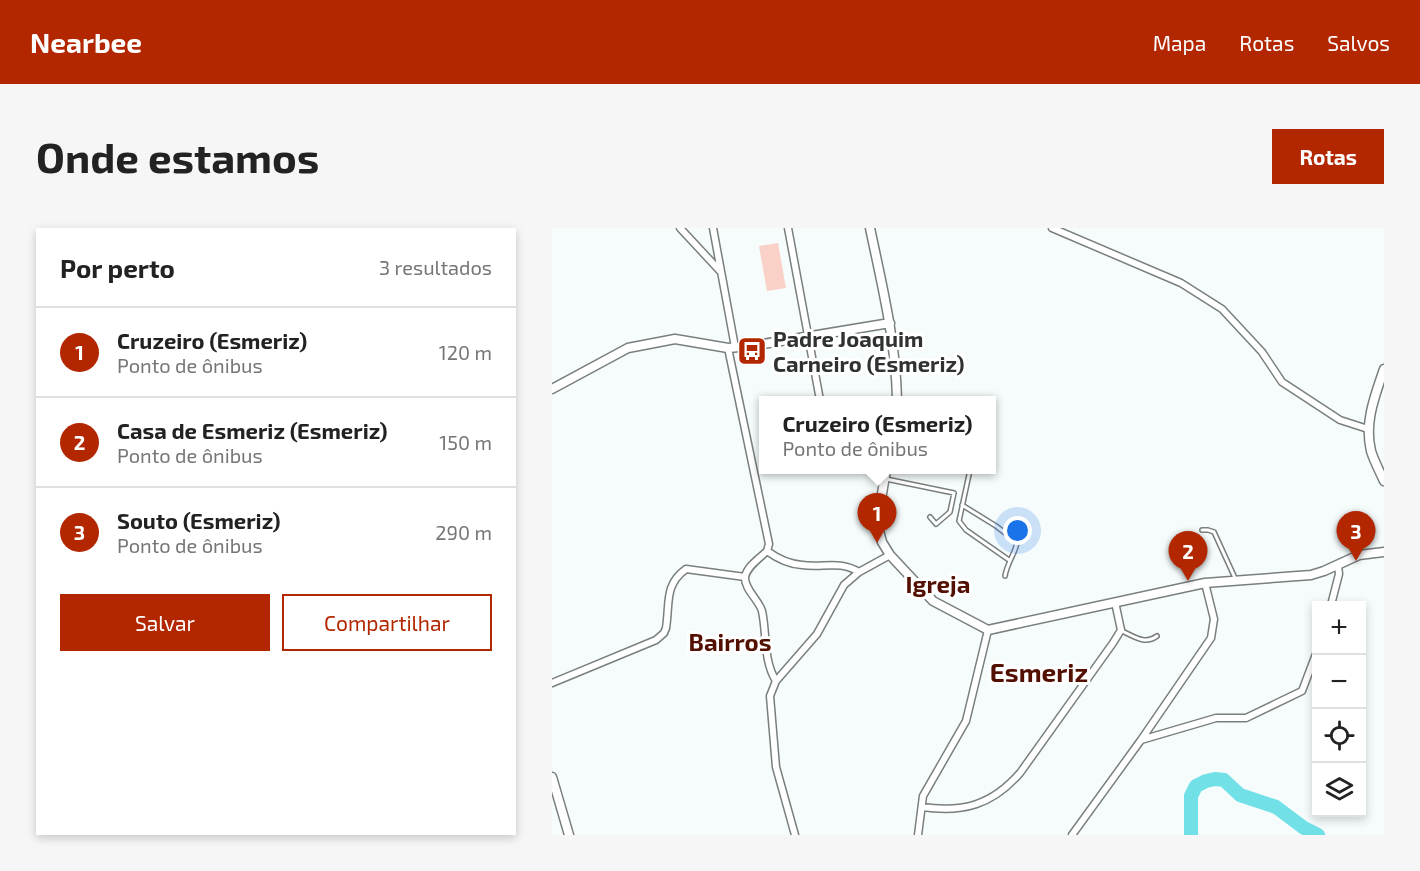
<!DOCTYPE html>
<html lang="pt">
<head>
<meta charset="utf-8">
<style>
  :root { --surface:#fff; --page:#f6f6f6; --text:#222; --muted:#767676; --line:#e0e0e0; --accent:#b32700 }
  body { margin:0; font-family:"Exo 2",sans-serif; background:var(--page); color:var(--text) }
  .controls { position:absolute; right:18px; bottom:18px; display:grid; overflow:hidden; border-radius:0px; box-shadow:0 3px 9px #0003 }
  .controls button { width:54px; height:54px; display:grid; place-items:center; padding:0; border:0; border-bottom:2px solid var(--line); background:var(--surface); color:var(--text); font:30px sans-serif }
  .you { position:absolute; left:466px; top:303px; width:21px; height:21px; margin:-15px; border:4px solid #fff; border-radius:50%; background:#1a73e8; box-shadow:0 0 0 9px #1a73e833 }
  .badge { display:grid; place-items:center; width:39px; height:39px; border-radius:50%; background:var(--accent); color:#fff; font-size:20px; font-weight:700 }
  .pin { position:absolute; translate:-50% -50px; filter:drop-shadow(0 2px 3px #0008) }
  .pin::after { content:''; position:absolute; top:32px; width:21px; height:18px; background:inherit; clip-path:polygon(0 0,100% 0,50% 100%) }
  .popup { position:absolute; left:207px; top:168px; width:237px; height:78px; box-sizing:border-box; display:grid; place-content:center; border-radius:0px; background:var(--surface); filter:drop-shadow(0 2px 4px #0005); font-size:20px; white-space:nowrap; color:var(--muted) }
  .popup b { font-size:22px; color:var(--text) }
  .popup::after { content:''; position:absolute; left:50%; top:100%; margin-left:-12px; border:12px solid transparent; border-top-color:var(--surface) }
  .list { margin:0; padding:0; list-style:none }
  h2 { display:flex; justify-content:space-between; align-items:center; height:78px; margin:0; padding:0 24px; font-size:26px }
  h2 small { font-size:20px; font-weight:400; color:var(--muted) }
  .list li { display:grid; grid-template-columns:39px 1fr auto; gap:18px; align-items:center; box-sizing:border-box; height:90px; padding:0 24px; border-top:2px solid var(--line) }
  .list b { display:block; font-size:22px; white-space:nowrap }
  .list p { margin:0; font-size:20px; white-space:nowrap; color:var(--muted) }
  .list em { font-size:20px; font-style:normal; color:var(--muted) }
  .actions { display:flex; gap:12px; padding:18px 24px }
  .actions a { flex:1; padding:14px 0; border:2px solid var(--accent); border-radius:0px; text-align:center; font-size:21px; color:var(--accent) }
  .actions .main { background:var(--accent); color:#fff }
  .icon { flex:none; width:33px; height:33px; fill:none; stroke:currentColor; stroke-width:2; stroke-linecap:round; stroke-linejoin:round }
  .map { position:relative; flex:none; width:832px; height:607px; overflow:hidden; border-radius:0px }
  header { display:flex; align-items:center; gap:36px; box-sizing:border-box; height:84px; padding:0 30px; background:var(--accent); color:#fff }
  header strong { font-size:28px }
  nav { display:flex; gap:33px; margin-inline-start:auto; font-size:21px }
  .intro { display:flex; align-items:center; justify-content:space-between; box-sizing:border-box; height:144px; padding:0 36px }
  h1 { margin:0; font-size:42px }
  .button { padding:15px 27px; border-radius:0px; background:var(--accent); color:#fff; font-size:21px; font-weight:700 }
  main { display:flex; gap:36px; padding:0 36px }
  aside { flex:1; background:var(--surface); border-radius:0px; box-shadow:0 3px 9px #0003 }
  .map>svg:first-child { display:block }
</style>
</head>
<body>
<header>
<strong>Nearbee</strong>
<nav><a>Mapa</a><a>Rotas</a><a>Salvos</a></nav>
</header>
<div class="intro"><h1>Onde estamos</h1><a class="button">Rotas</a></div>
<main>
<aside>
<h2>Por perto<small>3 resultados</small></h2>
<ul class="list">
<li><span class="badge">1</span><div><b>Cruzeiro (Esmeriz)</b><p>Ponto de ônibus</p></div><em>120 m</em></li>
<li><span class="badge">2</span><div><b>Casa de Esmeriz (Esmeriz)</b><p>Ponto de ônibus</p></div><em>150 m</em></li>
<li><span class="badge">3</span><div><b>Souto (Esmeriz)</b><p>Ponto de ônibus</p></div><em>290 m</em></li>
</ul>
<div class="actions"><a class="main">Salvar</a><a>Compartilhar</a></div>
</aside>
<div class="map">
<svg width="832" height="607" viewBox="0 0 832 607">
  <rect width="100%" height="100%" fill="#f6fcfc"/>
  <!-- green -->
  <path fill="#f9d1c7" d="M226 15 234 60 215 63 207 18Z"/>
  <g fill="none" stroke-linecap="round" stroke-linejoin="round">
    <!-- river -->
    <path stroke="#72e1e7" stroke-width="14" d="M639 607V568L644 558 654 553 663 551 672 552 688 567 724 579 752 600 766 607"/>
    <!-- service casing -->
    <g stroke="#797e7e" stroke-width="6">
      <path id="service" d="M418 242 407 293 414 302 457 332
        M334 251 402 265 398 284 384 296 378 289
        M410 277 444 298 465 314C464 324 455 335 453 348
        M650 302H656L662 304 683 350
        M570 403C583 409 593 417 605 408"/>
    </g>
    <!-- minor casing -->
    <g stroke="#797e7e" stroke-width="9">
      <path id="minor" d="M128 0 168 43
        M161 0 183 119
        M236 0 268 172
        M500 0 629 55 670 81 710 124 730 154 788 192 816 201
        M176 120 217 316 215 323
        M215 323C208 330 195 338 193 349 192 361 207 372 210 383 215 406 211 432 224 453
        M215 323C226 331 236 336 250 337 272 340 287 332 307 344
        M779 377 787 346 786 337
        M0 455 104 412 112 405 114 400C118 375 112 357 134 341L193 349
        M589 512 664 490H694L750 463 764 426
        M370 579C411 585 440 577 468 545L561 415 569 402 563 374
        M243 607 224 539 218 468 224 453 265 406 292 357 307 344 338 327
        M366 607 371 568 414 493 436 402
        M520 607 589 512 659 410 662 391 653 355"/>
    </g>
    <!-- tertiary casing -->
    <g stroke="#797e7e" stroke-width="11">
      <path id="tertiary" d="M318 0C330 57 344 114 345 172
        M832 141C823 168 812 194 819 223 822 233 828 244 832 253
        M0 161 76 120 123 111 176 120 199 118 338 95
        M334 242 325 295 330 314 338 327 381 373 436 402 653 355 759 347 772 343 807 327 832 324
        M0 549 17 607"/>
    </g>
    <!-- service -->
    <use href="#service" stroke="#fff" stroke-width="3"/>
    <!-- minor -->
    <use href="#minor" stroke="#fff" stroke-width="6"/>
    <!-- tertiary -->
    <use href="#tertiary" stroke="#fff" stroke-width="8"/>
  </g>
  <!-- icons -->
  <defs>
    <g id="bus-square" transform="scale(1.5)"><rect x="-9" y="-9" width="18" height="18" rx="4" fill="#b32700" stroke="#fff"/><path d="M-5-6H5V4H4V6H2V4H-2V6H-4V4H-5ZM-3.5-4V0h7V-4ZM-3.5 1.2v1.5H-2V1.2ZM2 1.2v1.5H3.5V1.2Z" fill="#fff"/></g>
  </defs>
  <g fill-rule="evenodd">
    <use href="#bus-square" x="200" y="123"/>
  </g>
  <g text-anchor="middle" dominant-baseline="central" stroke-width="6" stroke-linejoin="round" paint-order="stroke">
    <!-- poi labels -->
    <g font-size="22" font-weight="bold" fill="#303232" stroke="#fff" text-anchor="start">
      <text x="221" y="110">Padre Joaquim<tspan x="221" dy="25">Carneiro (Esmeriz)</tspan></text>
    </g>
    <!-- neighbourhood labels -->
    <g font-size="24" font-weight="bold" fill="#520f02" stroke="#fff">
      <text x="386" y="355">Igreja</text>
      <text x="178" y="413">Bairros</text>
    </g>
    <!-- quarter labels -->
    <g font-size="26" font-weight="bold" fill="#520f02" stroke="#fff">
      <text x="487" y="443">Esmeriz</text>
    </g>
  </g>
</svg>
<div class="controls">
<button>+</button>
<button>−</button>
<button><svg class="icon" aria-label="locate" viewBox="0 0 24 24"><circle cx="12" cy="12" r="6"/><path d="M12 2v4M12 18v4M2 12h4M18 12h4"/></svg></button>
<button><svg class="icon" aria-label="layers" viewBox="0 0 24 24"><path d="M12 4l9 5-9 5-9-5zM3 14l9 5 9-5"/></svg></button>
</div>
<div class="you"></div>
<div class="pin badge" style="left:325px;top:315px">1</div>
<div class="popup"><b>Cruzeiro (Esmeriz)</b>Ponto de ônibus</div>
<div class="pin badge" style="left:636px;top:353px">2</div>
<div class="pin badge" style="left:804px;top:333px">3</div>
</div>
</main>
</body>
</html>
